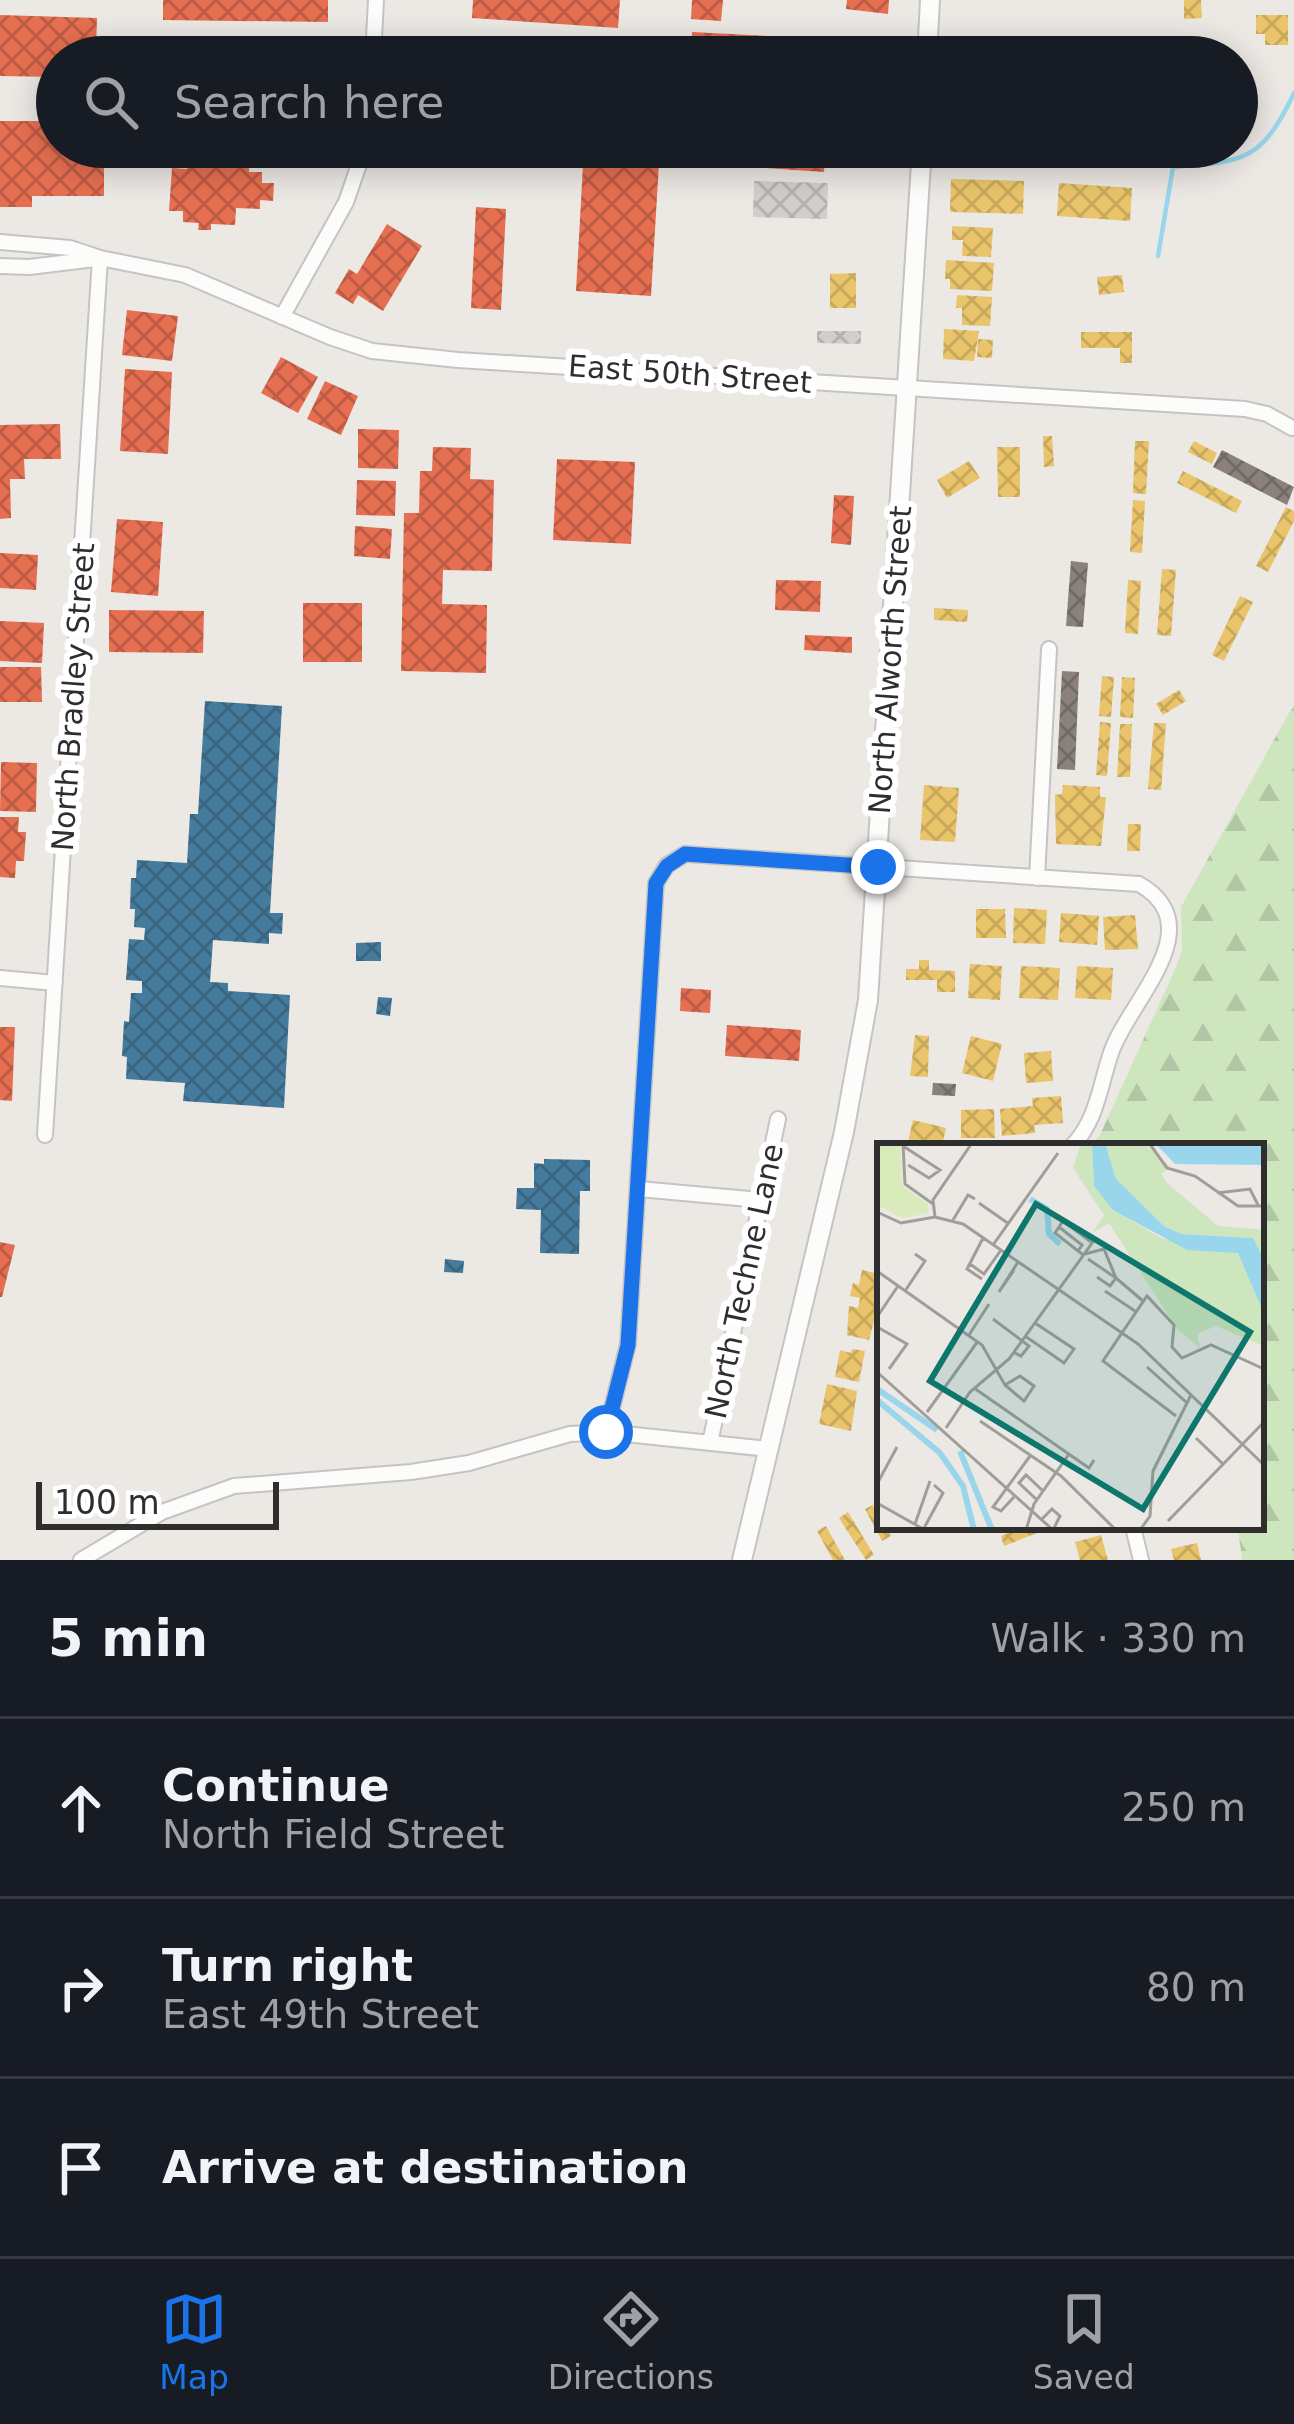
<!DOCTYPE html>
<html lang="en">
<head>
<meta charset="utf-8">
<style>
  :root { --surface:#171b24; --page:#20242c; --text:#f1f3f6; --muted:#9ea1a6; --line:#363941; --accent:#1a73e8 }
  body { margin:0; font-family:"DejaVu Sans",sans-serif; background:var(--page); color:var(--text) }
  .scale { position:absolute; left:36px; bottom:30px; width:243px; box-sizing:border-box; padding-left:12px; border:6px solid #2e2e2e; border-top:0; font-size:33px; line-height:42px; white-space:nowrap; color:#2e2e2e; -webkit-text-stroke:9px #fff; paint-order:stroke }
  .stop { position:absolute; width:36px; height:36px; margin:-27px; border:9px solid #1a73e8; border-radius:50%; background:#fff }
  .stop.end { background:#1a73e8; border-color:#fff; box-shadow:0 3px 12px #0008 }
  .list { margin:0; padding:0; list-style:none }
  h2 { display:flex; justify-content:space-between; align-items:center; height:156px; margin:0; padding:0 48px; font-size:51px }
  h2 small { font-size:39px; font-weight:400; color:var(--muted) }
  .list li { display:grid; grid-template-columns:78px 1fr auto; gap:36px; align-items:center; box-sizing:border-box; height:180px; padding:0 48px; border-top:3px solid var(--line) }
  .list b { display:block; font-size:45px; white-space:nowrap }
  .list p { margin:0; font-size:39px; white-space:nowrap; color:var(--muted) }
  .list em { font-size:39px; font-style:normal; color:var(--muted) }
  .icon { flex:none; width:66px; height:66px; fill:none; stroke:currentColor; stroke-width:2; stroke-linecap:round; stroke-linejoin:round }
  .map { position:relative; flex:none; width:1294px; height:1560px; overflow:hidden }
  .search { position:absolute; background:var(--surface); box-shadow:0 6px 30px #0003; left:36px; right:36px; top:36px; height:132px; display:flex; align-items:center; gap:30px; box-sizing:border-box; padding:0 42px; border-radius:66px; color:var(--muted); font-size:45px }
  .sheet { height:696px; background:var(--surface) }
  nav { display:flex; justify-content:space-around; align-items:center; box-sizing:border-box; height:168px; border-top:3px solid var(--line); background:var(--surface); font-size:33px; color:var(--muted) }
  nav a { display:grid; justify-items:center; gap:6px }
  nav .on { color:var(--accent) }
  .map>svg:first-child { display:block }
</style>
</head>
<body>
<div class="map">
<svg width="1294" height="1560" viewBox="0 0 1294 1560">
  <defs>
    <pattern id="forest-firs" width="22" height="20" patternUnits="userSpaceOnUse" patternTransform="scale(3)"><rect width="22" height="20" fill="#cee6be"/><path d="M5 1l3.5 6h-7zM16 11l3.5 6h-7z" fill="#b1c6a4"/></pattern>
    <pattern id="homes-cross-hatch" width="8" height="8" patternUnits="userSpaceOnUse" patternTransform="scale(3)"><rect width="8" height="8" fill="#e9c46a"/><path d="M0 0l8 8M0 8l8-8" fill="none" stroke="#c8a95c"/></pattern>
    <pattern id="shops-cross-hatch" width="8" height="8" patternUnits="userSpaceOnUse" patternTransform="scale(3)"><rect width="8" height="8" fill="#e76f51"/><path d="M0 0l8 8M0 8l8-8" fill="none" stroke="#bc5c44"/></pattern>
    <pattern id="public-cross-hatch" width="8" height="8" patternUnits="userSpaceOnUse" patternTransform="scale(3)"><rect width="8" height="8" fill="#457b9d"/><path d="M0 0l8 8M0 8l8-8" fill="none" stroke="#3a6580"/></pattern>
    <pattern id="industry-cross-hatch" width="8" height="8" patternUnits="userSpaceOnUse" patternTransform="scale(3)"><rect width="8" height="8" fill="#8a817c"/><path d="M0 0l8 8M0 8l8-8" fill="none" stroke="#716a66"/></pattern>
    <pattern id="building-cross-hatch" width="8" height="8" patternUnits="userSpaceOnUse" patternTransform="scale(3)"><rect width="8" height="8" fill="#d1cecb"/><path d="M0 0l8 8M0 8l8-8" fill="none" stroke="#b4b1af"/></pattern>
  </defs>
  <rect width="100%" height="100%" fill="#ece8e4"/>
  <!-- forest -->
  <path fill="url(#forest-firs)" d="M1294 704V1560H1242L1238 1527H1261V1146H1091L1100 1135 1177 965 1182 949 1181 907Z"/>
  <!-- homes -->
  <path fill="url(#homes-cross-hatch)" d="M1184 0H1201L1202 18 1184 19Z
    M1256 15H1288V45H1265V34H1256Z
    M951 179 1024 181 1023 214 950 212Z
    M1059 183 1132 188 1130 221 1057 216Z
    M952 226 993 228 991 257 962 256 963 240H952Z
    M946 260 994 263 992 291 950 289V279H945Z
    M856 273V308H830V274Z
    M1122 275 1124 292 1099 295 1097 277Z
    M957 295 992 297 990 326 962 325V308H956Z
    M944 329 979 331 974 361 943 359Z
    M1081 332H1132V363H1120V348H1081Z
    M978 339 993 340 992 358 977 357Z
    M1043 436H1052L1054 466 1044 467Z
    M1135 441H1149L1146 494 1133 493Z
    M1194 441 1217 453 1212 464 1188 452Z
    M997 447H1020V497H998Z
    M969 461 980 478 947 498 937 480Z
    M1183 471 1242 501 1236 513 1177 483Z
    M1133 500 1145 501 1142 553 1130 552Z
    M1286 507 1294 511V521L1268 572 1256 566Z
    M1162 569 1176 570 1171 636 1157 635Z
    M1128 580 1141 581 1138 634 1125 633Z
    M1240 596 1253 602 1224 661 1212 655Z
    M934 608 968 610 967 622 934 620Z
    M1102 676 1114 677 1111 717 1099 716Z
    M1122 677 1135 678 1133 718 1120 717Z
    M1179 690 1186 701 1163 715 1156 704Z
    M1100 722 1111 723 1107 776 1096 775Z
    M1154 723H1166L1161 790 1148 789Z
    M1120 724H1132L1130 777H1117Z
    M924 785 959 788 955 842 920 840Z
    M1063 785 1100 787V797H1106L1101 846 1056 844 1055 795 1062 794Z
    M1128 824H1141L1140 851H1127Z
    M1014 908 1047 910 1045 944 1013 943Z
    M976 909H1005L1006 938H976Z
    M1061 913 1099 916 1097 945 1059 942Z
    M1135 915 1138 949 1105 950 1103 917Z
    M919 960H929V970L955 971V992H937V980H906V969H919Z
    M970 964 1002 966 1000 1000 968 998Z
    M1021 966 1060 968 1058 1000 1019 998Z
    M1077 966 1113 968 1111 1000 1075 998Z
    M915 1035 929 1036 928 1077 910 1076Z
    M971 1036 1002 1044 993 1081 962 1073Z
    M1051 1051 1053 1081 1026 1083 1024 1053Z
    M1061 1096 1063 1123 1034 1125 1035 1133 1002 1136 1000 1109 1033 1106 1032 1098Z
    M994 1109 995 1138H961V1110Z
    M913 1120 946 1128 942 1146H907Z
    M862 1270 880 1274V1299L869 1340 847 1335 849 1306 858 1308 860 1298 850 1296 853 1283 859 1285Z
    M852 1349 865 1351 859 1382 835 1377 840 1350 851 1353Z
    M827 1384 857 1391 851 1431 819 1424Z
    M873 1505 880 1527H886L891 1536 882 1541 865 1509Z
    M848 1512 874 1555 866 1560 839 1518Z
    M826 1526 845 1560H833L817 1531Z
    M1024 1527H1052L1004 1546 1001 1536Z
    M1101 1535 1108 1560H1080L1075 1542Z
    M1197 1543 1201 1560H1174L1171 1549Z"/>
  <!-- shops -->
  <path fill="url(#shops-cross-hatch)" d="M163 0H328V22L163 20Z
    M473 0H620L618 28 472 18Z
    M692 0H723L721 21 691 19Z
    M847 0H889L888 14 846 9Z
    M0 15 97 18 96 50 120 51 119 57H57V77L0 76Z
    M692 32 885 42 884 57H691Z
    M0 121H57V147H104V196H32V207H0Z
    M188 147H250L249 172H262V183H274L273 201 260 200V209L236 208 235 225 211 224V230H198L199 223 183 222V211H169L172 168 187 169Z
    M584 147H660L651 296 576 291Z
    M690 147H826L824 172 689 163Z
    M476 207 506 209 501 310 471 308Z
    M387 224 422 246 383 311 358 295 353 304 335 293 349 269 357 274Z
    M127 310 178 316 172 361 122 355Z
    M281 357 318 377 298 413 261 393Z
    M125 369 172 372 168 454 120 451Z
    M325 381 358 396 341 435 307 419Z
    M60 424 61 459H24L25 479H10L11 518 0 519V425Z
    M358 429 399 430 398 469 358 468Z
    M433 447 471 448 470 479 494 480 492 571 443 570 442 604 487 605 486 673 401 671 404 513H419L420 471H432Z
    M557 459 635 462 631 544 553 540Z
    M357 480 396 481 395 516 356 515Z
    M834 495 854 496 851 545 831 543Z
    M117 519 163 522 158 596 111 592Z
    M355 526 392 529 390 559 354 556Z
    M0 553 38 555 36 590 0 588Z
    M776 580 821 581 820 612 775 610Z
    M303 603H362V662H303Z
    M109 610 204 611 203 653 109 652Z
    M0 621 44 623 42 663 0 661Z
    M805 635 852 637V653L804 650Z
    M0 667H41L42 702H0Z
    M1 762 37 763 36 812 0 811Z
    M0 817H19L18 832H26L24 861H16L15 878 0 877Z
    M681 988 711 990 710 1013 680 1011Z
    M727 1025 801 1030 799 1061 725 1056Z
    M0 1027H15L12 1101 0 1100Z
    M0 1242 15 1245 2 1297H0Z"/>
  <!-- public -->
  <path fill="url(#public-cross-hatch)" d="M205 701 282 706 270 913H283L282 934 269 933V944L213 940 210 982 228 983V991L290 995 284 1108 183 1101 185 1083 126 1079 127 1057 122 1056 124 1021 129 1022 131 993H142V981L126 980 129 939 144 940 145 928 134 927 135 909H130L131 878H136L137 860 187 863 190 814H198Z
    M381 942V961H356V943Z
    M378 997 392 998 390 1016 376 1014Z
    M544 1159 590 1160V1191H580L579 1254 540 1253 541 1210 516 1209 517 1188H534V1163L544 1164Z
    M445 1259 464 1261 463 1273 444 1272Z"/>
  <!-- industry -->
  <path fill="url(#industry-cross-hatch)" d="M1222 450 1294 487 1287 505 1213 467Z
    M1071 561 1088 563 1083 627 1066 626Z
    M1062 671 1079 672 1075 770 1057 769Z
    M933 1083 956 1084 955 1096 932 1095Z"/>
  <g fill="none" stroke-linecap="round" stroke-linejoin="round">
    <!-- stream -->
    <path stroke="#99d6ec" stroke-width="4.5" d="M1158 256 1173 167C1244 162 1262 161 1294 93"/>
  </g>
  <!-- building -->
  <path fill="url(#building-cross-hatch)" d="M754 181 828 183 827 219 753 217Z
    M817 331H861V344L817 343Z"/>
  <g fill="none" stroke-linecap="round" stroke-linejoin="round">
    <!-- street casing -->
    <g stroke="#c5c4c5" stroke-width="18">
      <path id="street" d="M373 57 376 0
        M0 242 70 248 100 258 185 275 330 337 372 351 458 360 1245 409 1267 414 1292 428
        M0 266 29 267 95 259
        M282 317 346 202 365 147
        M1037 878 1049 649
        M0 978 55 983
        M45 1135 100 258
        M639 1189 760 1200
        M606 1432 628 1344 656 883 667 865 685 854 1139 884C1214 927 1127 1003 1111 1053 1100 1085 1097 1121 1072 1146
        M710 1443 778 1119
        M1133 1527 1141 1560
        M81 1560 162 1512 234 1486 411 1472 469 1463 570 1434 606 1432 768 1449"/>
    </g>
    <!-- secondary casing -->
    <g stroke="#c5c4c5" stroke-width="22">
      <path id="secondary" d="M927 57 930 0
        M742 1560 844 1132 868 1000 922 147"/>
    </g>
    <!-- street -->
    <use href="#street" stroke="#fcfcfb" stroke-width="14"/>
    <!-- secondary -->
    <use href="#secondary" stroke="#fcfcfb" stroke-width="18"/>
  </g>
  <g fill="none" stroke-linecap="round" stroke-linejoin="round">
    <!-- route -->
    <path stroke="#1a73e8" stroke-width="15" d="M606 1432 628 1345 656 883 667 866 685 854 878 867"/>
  </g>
  <g text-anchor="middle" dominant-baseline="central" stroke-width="12" stroke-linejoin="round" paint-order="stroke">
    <!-- street labels -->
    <g font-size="30" fill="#2e2e2e" stroke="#fff">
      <text transform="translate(690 374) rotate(4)">East 50th Street</text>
      <text transform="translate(890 660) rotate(-86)">North Alworth Street</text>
      <text transform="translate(73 697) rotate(-86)">North Bradley Street</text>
      <text transform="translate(744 1281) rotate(-78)">North Techne Lane</text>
    </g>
  </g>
  <!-- overview -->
  <g transform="translate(877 1143)">
    <rect width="387" height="387" fill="#ece8e4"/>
    <path d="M204 0H215L217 43 237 67 286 96 361 110 387 171V203L339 183 320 191 323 205 300 186 232 80 215 90 227 72 196 25ZM228 0H266L293 24 284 31 292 42 341 83 387 87V116L376 95 304 91 287 83 239 36Z" fill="#cee6be"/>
    <path d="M0 0H23L25 43 51 61V70L26 75 0 62Z" fill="#d9eabb"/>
    <path d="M215 0H228L239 36 287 83 304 91 376 95 387 116V171L361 110 310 107 236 67 217 43ZM278 0H387V22L298 21Z" fill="#99d6ec"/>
    <path fill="none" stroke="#99d6ec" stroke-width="6" d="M153 56 170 66 172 91 183 101M0 246 60 287M0 257 63 310 86 343 97 387M83 308 115 387"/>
    <path fill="none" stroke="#a09e9b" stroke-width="3" d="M272 0 290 25 318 33 361 63H387M26 1 28 41 56 61M26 3 63 27 52 35 31 22M340 50 373 46 382 64M102 60 132 81M0 69 24 80 58 74 86 81 261 201 387 322M58 74 56 57 95 0M76 77 91 52 98 56M182 84 205 102 201 108M116 102 181 10M205 111 178 90 186 78 214 99M204 112 227 106 239 135 266 158M211 116 239 135 233 143 220 134M93 121 107 131 124 107M137 127 122 149 141 119M0 128 105 202 128 242 143 233 157 243 147 258 128 242M105 136 90 126 106 95M28 148 48 118 38 111M228 148 258 168M0 174 21 143M116 176 152 203 144 213 136 209M2 185 30 201 12 226M92 192 112 161M148 193 187 220 197 206 158 180M270 224 309 259M0 229 176 387M97 245 212 325 217 317M50 269 101 198M299 273 226 218 270 153 297 182 295 204 305 215 334 202 387 226M103 278 184 333 239 387M69 285 93 249 132 216 218 96M319 295 346 321M0 341 20 304M137 354 124 368 116 364 153 313M160 357 142 340 149 332 165 347M0 360 48 387M165 376 175 366 183 373 176 387M291 378 387 279M38 381 53 338M46 387 66 350 57 342M149 387 157 361 192 311M263 387 273 373 276 328 314 252"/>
    <path fill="#0f766e" fill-opacity="0.15" stroke="#0f766e" stroke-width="6" d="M159 61 373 189 266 366 53 238Z"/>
    <rect width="387" height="387" fill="none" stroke="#2e2e2e" stroke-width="6"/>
  </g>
</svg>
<div class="scale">100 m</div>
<div class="stop" style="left:606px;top:1432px"></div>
<div class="stop end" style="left:878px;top:867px"></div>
<div class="search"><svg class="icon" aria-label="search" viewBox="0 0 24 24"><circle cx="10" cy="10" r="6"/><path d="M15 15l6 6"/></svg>Search here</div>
</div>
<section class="sheet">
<h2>5 min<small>Walk · 330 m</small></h2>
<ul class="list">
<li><svg class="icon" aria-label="ahead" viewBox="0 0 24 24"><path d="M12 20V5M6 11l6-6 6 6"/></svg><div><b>Continue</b><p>North Field Street</p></div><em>250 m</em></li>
<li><svg class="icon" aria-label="right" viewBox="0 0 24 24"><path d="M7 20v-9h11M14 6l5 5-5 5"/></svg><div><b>Turn right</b><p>East 49th Street</p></div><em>80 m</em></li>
<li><svg class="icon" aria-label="arrive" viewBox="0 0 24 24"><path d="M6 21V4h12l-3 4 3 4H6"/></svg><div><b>Arrive at destination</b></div></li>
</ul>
</section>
<nav>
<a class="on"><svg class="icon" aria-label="map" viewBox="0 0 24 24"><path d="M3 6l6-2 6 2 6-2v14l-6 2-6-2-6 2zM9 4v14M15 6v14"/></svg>Map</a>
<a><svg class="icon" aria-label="directions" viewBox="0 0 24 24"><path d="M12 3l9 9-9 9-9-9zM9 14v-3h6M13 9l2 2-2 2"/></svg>Directions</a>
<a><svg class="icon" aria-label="saved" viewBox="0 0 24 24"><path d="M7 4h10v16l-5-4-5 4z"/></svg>Saved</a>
</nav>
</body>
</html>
